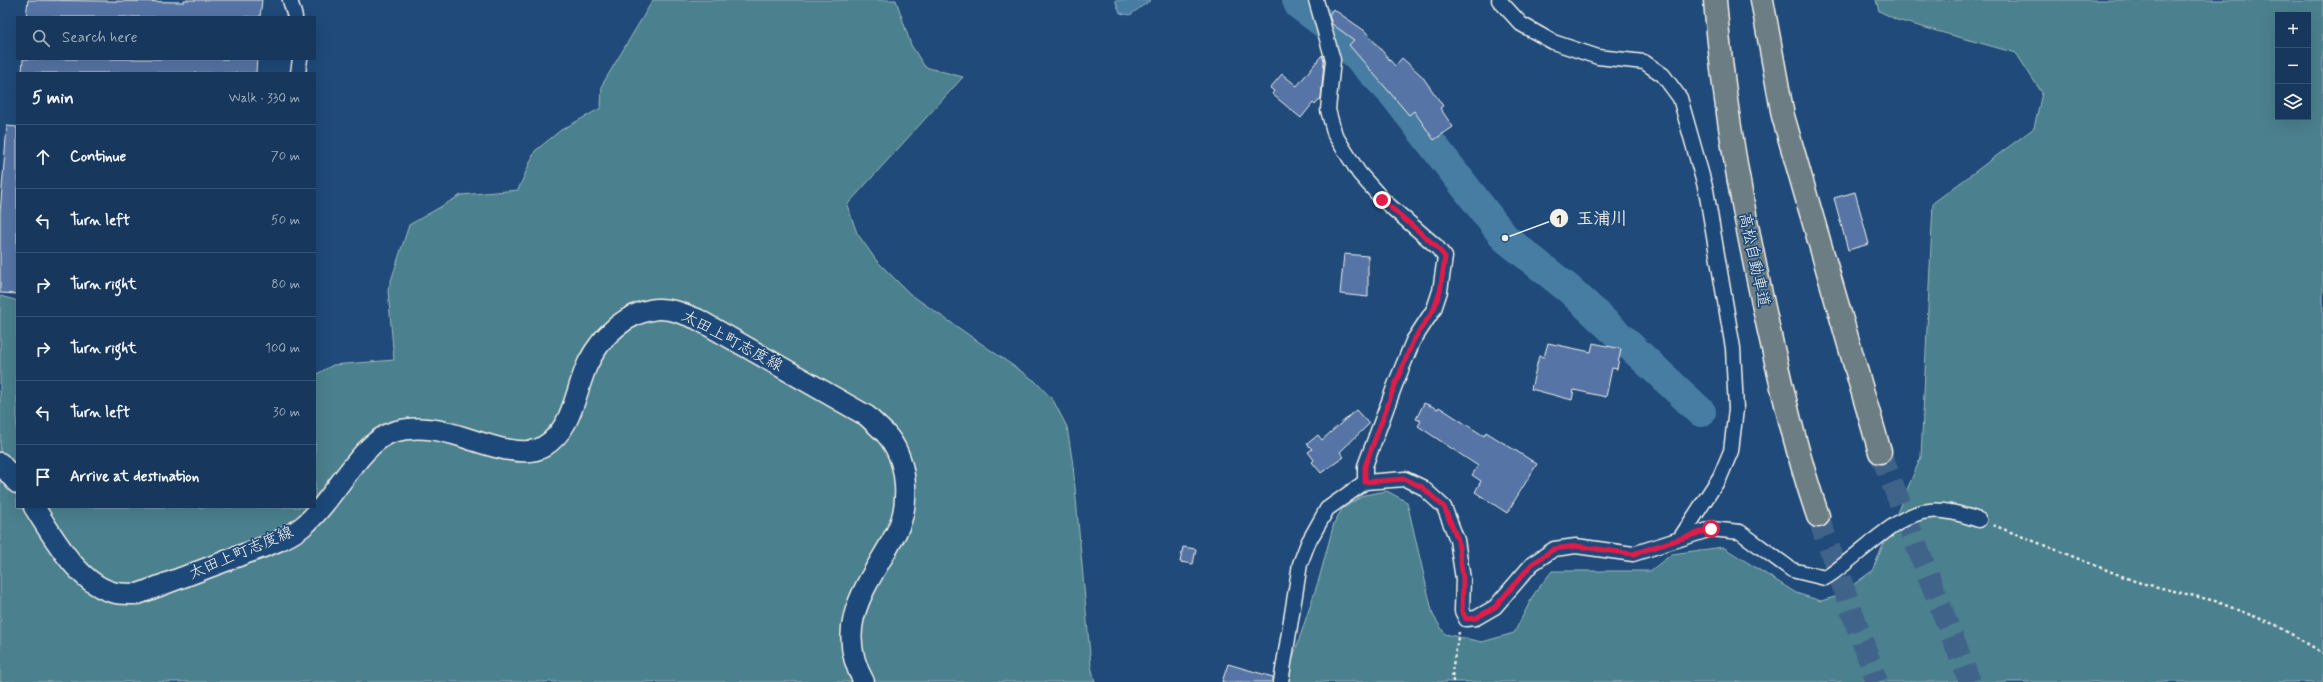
<!DOCTYPE html>
<html lang="en">
<head>
<meta charset="utf-8">
<style>
  :root { --surface:#17385c; --page:#203f62; --text:#f1f3f6; --muted:#9eacbb; --line:#365272 }
  body { margin:0; font-family:Mynerve,"Klee One",sans-serif; background:var(--page); color:var(--text) }
  .controls { position:absolute; right:12px; top:12px; display:grid; overflow:hidden; border-radius:0px; box-shadow:0 4px 16px #0002 }
  .controls button { width:36px; height:36px; display:grid; place-items:center; padding:0; border:0; border-bottom:1px solid var(--line); background:var(--surface); color:var(--text); font:20px sans-serif }
  .stop { position:absolute; width:12px; height:12px; margin:-9px; border:3px solid #e11d48; border-radius:50%; background:#fff }
  .stop.end { background:#e11d48; border-color:#fff; box-shadow:0 1px 4px #0008 }
  .list { margin:0; padding:0; list-style:none }
  h2 { display:flex; justify-content:space-between; align-items:center; height:52px; margin:0; padding:0 16px; font-size:17px }
  h2 small { font-size:13px; font-weight:400; color:var(--muted) }
  .list li { display:grid; grid-template-columns:26px 1fr auto; gap:12px; align-items:center; box-sizing:border-box; height:64px; padding:0 16px; border-top:1px solid var(--line) }
  .list b { display:block; font-size:15px; white-space:nowrap }
  .list em { font-size:13px; font-style:normal; color:var(--muted) }
  .icon { flex:none; width:22px; height:22px; fill:none; stroke:currentColor; stroke-width:2; stroke-linecap:round; stroke-linejoin:round }
  .map { position:relative; flex:none; width:2323px; height:682px; overflow:hidden }
  .search { position:absolute; background:var(--surface); box-shadow:0 4px 16px #0002; left:16px; top:16px; width:300px; height:44px; display:flex; align-items:center; gap:10px; box-sizing:border-box; padding:0 14px; border-radius:0px; color:var(--muted); font-size:15px }
  .panel { position:absolute; background:var(--surface); box-shadow:0 4px 16px #0002; left:16px; top:72px; width:300px; height:436px; border-radius:0px }
  .map>svg:first-child { display:block }
</style>
</head>
<body>
<div class="map">
<svg width="2323" height="682" viewBox="0 0 2323 682">
  <rect width="100%" height="100%" fill="#1f4a7a"/>
  <filter id="ink" filterUnits="userSpaceOnUse"><feTurbulence type="fractalNoise" baseFrequency=".025" numOctaves="2"/><feDisplacementMap in="SourceGraphic" scale="8" xChannelSelector="R" yChannelSelector="G"/><feConvolveMatrix kernelMatrix="1 2 1 2 8 2 1 2 1" color-interpolation-filters="sRGB"/></filter>
  <g filter="url(#ink)">
    <!-- green -->
    <path fill="#4b808e" stroke="#a0b8bb" fill-rule="evenodd" d="M653 0H896L911 45 925 67 963 77 847 205 857 233 876 260 910 294 1035 381 1053 400 1067 427 1073 465 1091 666 1095 682H0V296L15 300 17 302V507H315V375L333 365 394 360 388 290 409 225 461 195 518 190 535 151 561 130 601 108 602 85Z
      M1876 0H2323V682H1285L1319 579 1334 523 1342 509 1364 495 1387 491 1407 502 1433 615 1445 634 1482 642 1514 633 1534 594 1552 571H1650L1672 554 1723 547 1796 593 1821 601 1838 596 1872 571 1921 457 1933 203 2034 128 2042 93 2016 53 1897 20 1879 11ZM2278 15H2308V117H2278Z"/>
    <!-- water -->
    <path fill="#467da3" stroke="#8cabbf" d="M1115 0H1151L1130 15 1120 13Z"/>
    <g fill="none" stroke-linecap="round" stroke-linejoin="round">
      <!-- river -->
      <path stroke="#467da3" stroke-width="30" d="M1297 0 1299 5 1330 28 1394 95 1505 238 1570 290 1701 412"/>
    </g>
    <!-- building -->
    <path fill="#5775a6" stroke="#f4f1e8" d="M28 0 184 2V0H262L260 17H26Z
      M1333 9 1365 31 1395 66 1402 58 1422 76 1443 106 1440 108 1453 127 1434 140 1414 111 1409 115 1349 45 1354 40 1332 24 1329 15Z
      M1322 55 1324 61 1321 98 1315 105 1313 103 1301 118 1272 94 1274 91 1270 88 1282 74 1297 86Z
      M23 59H257L256 73H22Z
      M7 126 17 127V294L0 293V213Z
      M1855 192 1869 244 1848 250 1834 198Z
      M1344 254 1368 256V297L1340 294Z
      M1548 343 1591 352 1593 343 1621 349 1617 369 1612 368 1606 397 1574 390 1572 400 1531 389 1539 356 1544 357Z
      M1424 403 1438 409 1439 407 1484 436 1486 432 1537 464 1507 513 1475 492 1481 481 1472 475 1478 466 1418 426 1421 421 1416 419Z
      M1356 410 1369 424 1340 452 1344 457 1321 473 1312 462 1314 460 1308 452 1312 449 1307 444 1318 435 1322 440Z
      M1183 547 1196 549 1193 564 1180 562Z
      M1228 664 1273 677V682H1222Z"/>
    <g fill="none" stroke-linecap="round" stroke-linejoin="round">
      <!-- motorway-tunnel -->
      <path stroke="#3f638a" stroke-width="22" stroke-dasharray="22 11" stroke-linecap="butt" d="M1880 452 1970 682
        M1818 516 1877 682"/>
      <!-- minor casing -->
      <g stroke="#f4f1e8" stroke-width="17">
        <path id="minor" d="M290 0 295 17
          M1316 0 1333 60 1328 110 1335 135 1359 173 1383 200 1436 246 1445 257 1440 291 1434 309 1413 341 1395 385 1365 466V482
          M1499 0 1521 24 1553 42 1598 57 1644 62 1663 75 1680 98 1706 190 1733 348 1736 409 1731 451 1720 477 1681 537
          M298 73 300 59
          M1281 682 1300 564 1308 543 1327 509 1365 482 1405 479 1422 487 1444 507 1457 540 1463 579 1462 611 1466 619 1476 618 1495 607 1532 564 1554 549 1576 546 1633 554 1711 529 1740 532 1792 570 1825 578C1854 561 1896 513 1929 511 1946 509 1963 515 1979 520"/>
      </g>
      <!-- secondary casing -->
      <g stroke="#f4f1e8" stroke-width="23">
        <path id="secondary" d="M0 463 17 483
          M34 507C53 536 79 586 116 593 123 594 131 594 138 594 172 581 205 569 239 556 260 548 284 541 302 527 332 504 360 442 393 432 410 427 428 428 445 432 470 437 519 461 543 447 574 428 574 393 588 363 601 337 626 312 657 309 671 308 684 314 697 319L867 416C873 422 879 427 885 433 908 458 911 504 896 533 870 583 831 623 864 682"/>
      </g>
      <!-- motorway casing -->
      <g stroke="#f4f1e8" stroke-width="25">
        <path id="motorway" d="M1715 0C1724 112 1745 222 1769 331 1783 393 1797 455 1818 516
          M1762 0 1783 116 1880 452"/>
      </g>
      <!-- path -->
      <path stroke="#f4f1e8" stroke-width="2.5" stroke-dasharray="3 3" stroke-linecap="butt" d="M1993 525 2137 582 2215 601 2276 625 2323 653
        M1453 682 1452 671 1459 632"/>
      <!-- minor -->
      <use href="#minor" stroke="#1f4a7a" stroke-width="14"/>
      <!-- secondary -->
      <use href="#secondary" stroke="#1f4a7a" stroke-width="20"/>
      <!-- motorway -->
      <use href="#motorway" stroke="#6c7e84" stroke-width="22"/>
    </g>
  </g>
  <g fill="none" stroke-linecap="round" stroke-linejoin="round" filter="url(#ink)">
    <!-- route -->
    <path stroke="#e11d48" stroke-width="5" d="M1382 200 1436 246 1445 257 1440 291 1434 309 1413 341 1395 385 1365 466V482L1405 479 1422 487 1444 507 1458 540 1463 579 1462 611 1466 619 1476 618 1495 607 1532 564 1554 549 1576 546 1633 554 1711 529"/>
  </g>
  <g text-anchor="middle" dominant-baseline="central" stroke-width="3.5" stroke-linejoin="round" paint-order="stroke">
    <!-- street labels -->
    <g font-size="16" fill="#f4f1e8" stroke="#1f4a7a">
      <text transform="translate(1754 260) rotate(78)">高松自動車道</text>
      <text transform="translate(732 341) rotate(28)">太田上町志度線</text>
      <text transform="translate(241 553) rotate(-23)">太田上町志度線</text>
    </g>
  </g>
  <!-- callouts -->
  <path fill="none" stroke="#f4f1e8" stroke-width="1.5" d="M1505 238L1559 218"/>
  <g fill="#f4f1e8" stroke="#1f4a7a" stroke-width="1.5">
    <circle cx="1505" cy="238" r="4"/>
    <circle cx="1559" cy="218" r="10"/>
  </g>
  <g font-size="12" text-anchor="middle" font-weight="bold" fill="#111">
    <text x="1559" y="223">1</text>
  </g>
  <g font-size="17" text-anchor="middle" font-weight="bold" fill="#f4f1e8" stroke="#1f4a7a" stroke-width="3.5" stroke-linejoin="round" paint-order="stroke">
    <text x="1602" y="224">玉浦川</text>
  </g>
</svg>
<div class="controls">
<button>+</button>
<button>−</button>
<button><svg class="icon" aria-label="layers" viewBox="0 0 24 24"><path d="M12 4l9 5-9 5-9-5zM3 14l9 5 9-5"/></svg></button>
</div>
<div class="stop" style="left:1711px;top:529px"></div>
<div class="stop end" style="left:1382px;top:200px"></div>
<div class="search"><svg class="icon" aria-label="search" viewBox="0 0 24 24"><circle cx="10" cy="10" r="6"/><path d="M15 15l6 6"/></svg>Search here</div>
<section class="panel">
<h2>5 min<small>Walk · 330 m</small></h2>
<ul class="list">
<li><svg class="icon" aria-label="ahead" viewBox="0 0 24 24"><path d="M12 20V5M6 11l6-6 6 6"/></svg><div><b>Continue</b></div><em>70 m</em></li>
<li><svg class="icon" aria-label="left" viewBox="0 0 24 24"><path d="M17 20v-9H6M10 6l-5 5 5 5"/></svg><div><b>Turn left</b></div><em>50 m</em></li>
<li><svg class="icon" aria-label="right" viewBox="0 0 24 24"><path d="M7 20v-9h11M14 6l5 5-5 5"/></svg><div><b>Turn right</b></div><em>80 m</em></li>
<li><svg class="icon" aria-label="right" viewBox="0 0 24 24"><path d="M7 20v-9h11M14 6l5 5-5 5"/></svg><div><b>Turn right</b></div><em>100 m</em></li>
<li><svg class="icon" aria-label="left" viewBox="0 0 24 24"><path d="M17 20v-9H6M10 6l-5 5 5 5"/></svg><div><b>Turn left</b></div><em>30 m</em></li>
<li><svg class="icon" aria-label="arrive" viewBox="0 0 24 24"><path d="M6 21V4h12l-3 4 3 4H6"/></svg><div><b>Arrive at destination</b></div></li>
</ul>
</section>
</div>
</body>
</html>
